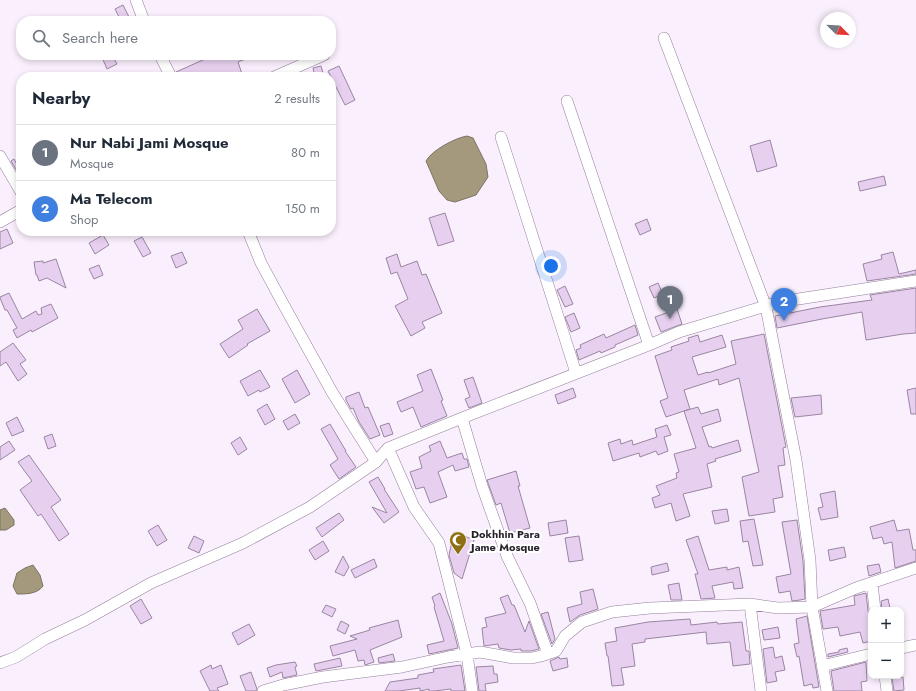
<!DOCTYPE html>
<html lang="en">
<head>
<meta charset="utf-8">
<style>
  :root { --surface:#fff; --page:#f6f6f7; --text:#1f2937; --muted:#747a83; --line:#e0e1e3; --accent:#8e6f13 }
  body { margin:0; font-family:Jost,sans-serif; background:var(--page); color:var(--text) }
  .controls { position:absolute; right:12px; bottom:12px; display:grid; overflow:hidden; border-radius:8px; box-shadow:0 2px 6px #0003 }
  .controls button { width:36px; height:36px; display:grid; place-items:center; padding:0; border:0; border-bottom:1px solid var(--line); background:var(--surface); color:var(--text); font:20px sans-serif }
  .compass { position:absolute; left:820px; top:12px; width:36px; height:36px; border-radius:50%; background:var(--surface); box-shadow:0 2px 6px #0003; rotate:114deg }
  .you { position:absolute; left:551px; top:266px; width:14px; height:14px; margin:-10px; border:3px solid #fff; border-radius:50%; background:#1a73e8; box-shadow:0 0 0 6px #1a73e833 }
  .badge { display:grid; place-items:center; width:26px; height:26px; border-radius:50%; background:var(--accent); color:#fff; font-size:13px; font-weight:700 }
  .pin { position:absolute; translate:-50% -33px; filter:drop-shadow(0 1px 2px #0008) }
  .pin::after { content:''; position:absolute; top:21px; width:14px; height:12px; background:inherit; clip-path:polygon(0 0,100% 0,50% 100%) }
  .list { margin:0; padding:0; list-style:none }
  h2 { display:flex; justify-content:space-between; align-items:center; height:52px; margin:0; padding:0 16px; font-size:17px }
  h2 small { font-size:13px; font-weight:400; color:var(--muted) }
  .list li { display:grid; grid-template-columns:26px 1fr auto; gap:12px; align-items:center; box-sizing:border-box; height:56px; padding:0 16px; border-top:1px solid var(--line) }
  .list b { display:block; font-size:15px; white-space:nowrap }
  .list p { margin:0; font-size:13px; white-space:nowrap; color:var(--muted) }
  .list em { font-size:13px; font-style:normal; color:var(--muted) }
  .icon { flex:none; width:22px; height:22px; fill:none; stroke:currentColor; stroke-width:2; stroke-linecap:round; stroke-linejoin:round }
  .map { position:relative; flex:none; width:916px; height:691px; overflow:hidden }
  .search { position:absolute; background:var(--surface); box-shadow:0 2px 6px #0003; left:16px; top:16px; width:320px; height:44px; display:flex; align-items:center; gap:10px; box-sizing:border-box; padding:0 14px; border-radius:16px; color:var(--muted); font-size:15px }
  .panel { position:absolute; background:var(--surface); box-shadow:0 2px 6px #0003; left:16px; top:72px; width:320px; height:164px; border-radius:16px }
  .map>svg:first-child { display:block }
</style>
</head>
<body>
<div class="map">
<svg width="916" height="691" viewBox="0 0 916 691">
  <rect width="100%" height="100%" fill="#faf0fd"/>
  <!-- water -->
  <path fill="#a4997c" stroke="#7e7463" d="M467 136 473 138 486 164 488 177 476 195 455 202 447 200 439 191 426 161C432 150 455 138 467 136Z
    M5 508 14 520V525L6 530H0V510Z
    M33 565 40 575 43 586C37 594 27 594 17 594L13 586 17 573 25 568Z"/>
  <!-- building -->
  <path fill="#e7d0ef" stroke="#9a85a2" d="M123 5 131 21H121L115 9Z
    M101 55H112L117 64 107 69Z
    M214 55H255L238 62 243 77H178L176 72Z
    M321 66 324 77H315L313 68Z
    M339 66 355 100 345 105 328 71Z
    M770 140 777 166 757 172 750 146Z
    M14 159 21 172 20 176 11 161Z
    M884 176 886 185 860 191 858 182Z
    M445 213 454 241 438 246 429 218Z
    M647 219 651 230 640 235 635 224Z
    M7 229 13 243 0 249V232Z
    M103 235 109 245 95 254 89 243Z
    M142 237 151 253 143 257 134 241Z
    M182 252 187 263 176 268 171 256Z
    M893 252 899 274 916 270V274L867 281 863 264 882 259 881 255Z
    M397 254 401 267 417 261 422 275 426 274 442 313 422 322 425 328 411 336 395 306 408 299 397 272 391 274 386 258Z
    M56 259 66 288 47 278 39 281 37 275H36L34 262 43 261V263Z
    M99 265 103 275 94 279 89 269Z
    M658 283 663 294 654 298 649 287Z
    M565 286 573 304 565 307 557 290Z
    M916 288V333L903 334 866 340 862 312 822 319 777 328 775 316 820 307 872 300 870 295Z
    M9 293 22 319 36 311 38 315 42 314 41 308 51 304 58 318 32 332 31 330 17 338 13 330 17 328 7 310H5L0 298V297Z
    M257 309 270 331 247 344 248 345 229 358 220 344 243 329 238 320Z
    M677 309 682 324 661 332 655 317Z
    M574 313 580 328 571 332 565 317Z
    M635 325 638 335 615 345V347L601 353 600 351 579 360 576 350 581 348 580 345 604 334 606 338Z
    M764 334 786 447 783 448 785 465 778 466 783 497 773 499 775 512 749 516 742 477 759 472 739 378 719 385 718 379 684 390 690 409 666 417 660 401 668 398 655 356 672 350 671 347 689 341 688 338 698 335 700 342 722 335 726 347 692 357 698 375 708 372V373L736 364 731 341Z
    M13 343 26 360 20 364 27 374 18 381 6 362 0 366V352Z
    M431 369 443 400 441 401 447 416 421 427 413 407 401 412 397 402 423 391 417 375Z
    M260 370 270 387 260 392 259 390 248 396 240 381Z
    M297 370 310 394 295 403 282 379Z
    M473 377 482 403 469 408 465 399 470 397 464 380Z
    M573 388 576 397 558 404 555 395Z
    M916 388V414H911L907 390Z
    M359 392 365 408 368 407 380 435 370 439 359 422 353 408 351 409 346 400V397Z
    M821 395 822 414 795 417 791 398Z
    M267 404 275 419 265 425 257 410Z
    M698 407 701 414 718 409 721 421 702 427 709 447 711 446 712 448 738 440 741 451 715 459 716 461 707 464 712 487 683 494 690 516 676 521 671 503 655 508 652 498 660 495 656 486 677 478 676 473 679 472 674 454 696 448 684 411Z
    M295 414 300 423 288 430 283 421Z
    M17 417 24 431 12 436 6 423Z
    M389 423 393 434 384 437 380 426Z
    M330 424 346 451H345L356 467 339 479 330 465 338 459 321 429Z
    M667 425 671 435 664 437 668 451 658 455 656 451 640 457 639 453 613 461 608 443 620 439 621 444 632 440 633 445 657 437 655 429Z
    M52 434 56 446 48 449 44 437Z
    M240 437 247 449 238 455 231 443Z
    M9 441 15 450 0 460V447Z
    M440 441 447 458 462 453 464 459H467L469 467 455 471 453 465 438 472 447 497 430 503 424 487 416 489 410 472 422 468 419 457 431 451 429 446Z
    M29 455 61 500 51 507 69 534 59 541 41 514 38 516 20 490 32 481 18 462Z
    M516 471 520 486H518L530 528 510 533 501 503 496 505 487 480Z
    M378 477 385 489H384L399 512 384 523 372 507 387 513 369 482Z
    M835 491 838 517 821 520 818 508 823 507 820 494Z
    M727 509 729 521 715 524 712 511Z
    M339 513 344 520 322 537 316 528Z
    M754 519 763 565 753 566 748 541 743 542 740 521Z
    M566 520 568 533 550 536 548 523Z
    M797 520 803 561 805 599 800 600 792 601 790 591 779 593 776 577 791 574 782 522Z
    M894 520 897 531 909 529 913 550H916V561L895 568 892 542 884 544 882 537 873 539 870 527Z
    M158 525 167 540 157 546 148 531Z
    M454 532 474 540 462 579 454 573 449 555Z
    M194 536 204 541 199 553 188 548Z
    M579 536 583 560 569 562 565 538Z
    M698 536 709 570 727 567V570L739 567 743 588 734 589 733 582 712 586 715 598 701 599 695 574H698L686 540Z
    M323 541 329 551 315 560 309 550Z
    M844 547 846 557 830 561 828 550Z
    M343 556 349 567 344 576 335 572Z
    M374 559 377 567 355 578 351 570Z
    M667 563 669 571 652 575 651 567Z
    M879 564 881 572 869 576 867 566Z
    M679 583 682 600H671L668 585Z
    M593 589 598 609 580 615 570 622 567 608 582 604 580 592Z
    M440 593 452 624 458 648 429 654 427 645 444 641 434 607 435 606 432 597Z
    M866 593 868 611 871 616V641L863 643 860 632 840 636 838 627 823 629 820 611 855 605 854 596Z
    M508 595 512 605H514L525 632 529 621 539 649 531 651H521V649L511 650 499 648 498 644 484 646 482 628 487 627 485 618 506 613 500 598Z
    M141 599 152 618 141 624 130 606Z
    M888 599 890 608 882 610 881 601Z
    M326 605 336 609 332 617 322 612Z
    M548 612 555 639 552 644 541 614Z
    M807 616 819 687 813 688 812 684 804 686 799 656 797 657 794 644 799 643 796 619Z
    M690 619 691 625 717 622 718 624 742 622 746 651H749L750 664 733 666 730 642 707 644 706 632 645 639V642L632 644 635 666 621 668 624 685 612 686 608 656H607L605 643 617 641 615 628 648 622Z
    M398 620 402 637 370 650 374 662 365 665 364 660 358 661 355 650 333 656 330 646 357 639 350 636 370 630 369 628Z
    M341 621 349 625 345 634 337 630Z
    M249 624 255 635 238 645 232 633Z
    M778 627 780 638 764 640 762 630Z
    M773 647 775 658 782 656 785 670 775 672 777 681 767 683 763 649Z
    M847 648 848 652 828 657V654L839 652V650Z
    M393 654 395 661 379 663 378 658Z
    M559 657 560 659 567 658 568 667 553 671 550 661Z
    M340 658 342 666 316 671 314 664Z
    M295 662 297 666 295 667 297 675 283 678 282 672 270 677 267 668 276 665Z
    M866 662 867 681 861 682 862 691H834L831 671Z
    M211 665 212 669 221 665 228 684 217 688 219 691H210L200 671Z
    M461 665 465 691H451V689L434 691H429V689L420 691V688L399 691H385L390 682 418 678V675L434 672 433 669Z
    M493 666 494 674H497L498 682 485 684 486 691H479L476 667Z
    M251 672 257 689 256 691H246L240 676Z
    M903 677 904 690 894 691 892 678Z"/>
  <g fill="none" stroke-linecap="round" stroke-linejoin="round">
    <!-- street casing -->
    <g stroke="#947f9b" stroke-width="12">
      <path id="street" d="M136 0 144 21
        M664 38 766 307 796 460 810 560 812 607 827 691
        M160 55 171 77
        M274 77 324 55
        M567 101 649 345
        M501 137 576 373
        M0 156 21 192
        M0 222 21 210
        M248 231 261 263 281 300 332 392 376 462
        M462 418 482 486 507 556 530 603 548 654
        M388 448 414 507 439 543 467 654 472 691
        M872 583 875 610
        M750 604 761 691
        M901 648 916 645
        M0 663 16 657 45 639 85 620 151 583 243 543 310 507 376 462 388 448 462 418 649 345 679 332 779 302 916 281
        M822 666 871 654
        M885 676 887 691
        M263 691 283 685 323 677 402 667 448 657 480 652 513 658H532L541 656 556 651 565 636 582 622 612 612 650 608 750 604 778 608 812 607 856 588 916 568"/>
    </g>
    <!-- street -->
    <use href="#street" stroke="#fff" stroke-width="11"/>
  </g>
  <!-- icons -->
  <defs>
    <g id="mosque-pin" transform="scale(0.9)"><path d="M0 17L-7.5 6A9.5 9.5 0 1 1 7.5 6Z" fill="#8e6f13" stroke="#fff"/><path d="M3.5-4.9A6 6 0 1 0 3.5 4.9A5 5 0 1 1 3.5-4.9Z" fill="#fff"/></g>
  </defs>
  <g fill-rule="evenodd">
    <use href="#mosque-pin" x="458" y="540"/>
  </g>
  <g text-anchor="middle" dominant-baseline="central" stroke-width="4" stroke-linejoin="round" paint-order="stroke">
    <!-- poi labels -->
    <g font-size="11" font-weight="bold" fill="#271f2a" stroke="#fff" text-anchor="start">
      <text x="471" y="534">Dokhhin Para<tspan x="471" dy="13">Jame Mosque</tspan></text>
    </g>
  </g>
</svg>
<div class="controls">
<button>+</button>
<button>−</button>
</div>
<svg class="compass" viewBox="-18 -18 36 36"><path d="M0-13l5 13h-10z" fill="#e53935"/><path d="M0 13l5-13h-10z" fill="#747a83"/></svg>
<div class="you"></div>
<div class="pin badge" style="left:670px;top:319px;background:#6b7280">1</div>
<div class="pin badge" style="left:784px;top:321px;background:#3f7fe0">2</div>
<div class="search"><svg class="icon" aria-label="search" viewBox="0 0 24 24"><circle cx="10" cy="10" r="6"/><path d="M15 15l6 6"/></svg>Search here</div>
<section class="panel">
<h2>Nearby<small>2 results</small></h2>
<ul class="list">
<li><span class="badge" style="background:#6b7280">1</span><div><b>Nur Nabi Jami Mosque</b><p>Mosque</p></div><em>80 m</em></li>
<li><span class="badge" style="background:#3f7fe0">2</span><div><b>Ma Telecom</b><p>Shop</p></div><em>150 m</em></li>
</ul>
</section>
</div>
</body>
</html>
